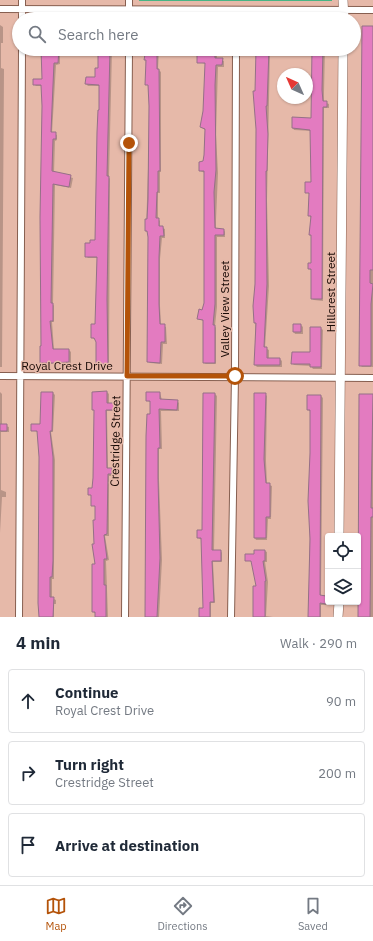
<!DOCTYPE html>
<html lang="en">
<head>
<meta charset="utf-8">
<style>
  :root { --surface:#fff; --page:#f6f6f7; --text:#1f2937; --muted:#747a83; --line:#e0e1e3; --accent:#b45309 }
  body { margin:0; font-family:"IBM Plex Sans",sans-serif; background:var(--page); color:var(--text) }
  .controls { position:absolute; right:12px; bottom:12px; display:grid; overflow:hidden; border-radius:4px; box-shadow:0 1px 3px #0004 }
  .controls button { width:36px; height:36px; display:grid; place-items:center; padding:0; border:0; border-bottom:1px solid var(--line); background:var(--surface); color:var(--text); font:20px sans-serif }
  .compass { position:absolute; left:277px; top:68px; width:36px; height:36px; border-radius:50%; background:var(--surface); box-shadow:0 1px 3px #0004; rotate:315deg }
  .stop { position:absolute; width:12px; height:12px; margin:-9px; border:3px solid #b45309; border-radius:50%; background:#fff }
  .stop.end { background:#b45309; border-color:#fff; box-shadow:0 1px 4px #0008 }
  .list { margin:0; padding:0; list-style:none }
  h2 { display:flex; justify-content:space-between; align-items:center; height:52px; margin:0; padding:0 16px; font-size:17px }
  h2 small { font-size:13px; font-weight:400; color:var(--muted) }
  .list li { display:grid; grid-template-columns:26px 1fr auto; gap:12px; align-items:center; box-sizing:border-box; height:64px; margin:0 8px 8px; padding:0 8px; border:1px solid var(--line); border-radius:4px }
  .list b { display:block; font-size:15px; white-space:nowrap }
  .list p { margin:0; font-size:13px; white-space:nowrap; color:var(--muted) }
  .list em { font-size:13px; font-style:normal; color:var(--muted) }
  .icon { flex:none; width:22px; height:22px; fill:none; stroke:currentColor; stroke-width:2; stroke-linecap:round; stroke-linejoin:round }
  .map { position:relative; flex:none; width:373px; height:617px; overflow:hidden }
  .search { position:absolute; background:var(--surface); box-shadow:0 1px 3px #0004; left:12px; right:12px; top:12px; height:44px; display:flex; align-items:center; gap:10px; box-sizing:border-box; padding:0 14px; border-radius:22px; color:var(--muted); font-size:15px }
  .sheet { height:268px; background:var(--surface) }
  nav { display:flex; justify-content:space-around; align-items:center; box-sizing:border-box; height:56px; border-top:1px solid var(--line); background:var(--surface); font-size:11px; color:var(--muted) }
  nav a { display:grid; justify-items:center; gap:2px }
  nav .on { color:var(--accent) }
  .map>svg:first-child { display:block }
</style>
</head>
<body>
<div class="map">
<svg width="373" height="617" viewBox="0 0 373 617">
  <rect width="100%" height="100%" fill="#e6b9a9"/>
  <!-- green -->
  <path fill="#47b585" d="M139 0H332V1H139Z"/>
  <!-- shadow -->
  <path fill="#0003" d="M0 25 3 27V43H1V68L4 69 2 367H0Z
    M373 27V367H362L360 365Z
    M43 49H60V64L56 65 52 133 57 135V140L55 141 54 173 73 178 71 188 55 185 53 304 54 306V322H52L54 350H69L71 352V363L43 364 41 362 42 347V86H36L34 84 43 80Z
    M99 49 112 50 109 177 110 179 109 365H98L97 363 96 339 92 338 96 325 98 258H88L86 256 96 241 100 86H88L86 84V78H96L99 69Z
    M147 49H159L158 69 161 72V172H160V193H158V219L160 221V227L165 229V238H162L160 259V306L161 325 166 327 167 344H163L162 364 150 363 148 361V233L146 231 150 106 145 55H146Z
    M202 49H217V59L224 61V67H218L216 135 218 173 216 220V229L224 230 225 232V237H217V307L215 326 216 328V364H206L204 363V321L198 319 205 303V173L200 171 204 162 205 130 201 127 204 111 206 64 198 62 202 54Z
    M257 49H270L267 200 269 286 265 348 269 350V359H280L282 361V367H257L255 365Z
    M313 49H325L324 92V102L329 104V108H324L323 301 314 300 312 299 311 270 309 269 312 264V237L310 235 311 218 309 215 310 194 306 192 312 183V131L294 130 293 128 312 119Z
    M301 325 303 327V334H295L294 332Z
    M321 328 323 330 322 369H313L311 366 294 365 292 363 311 353Z
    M0 392 2 394V425L9 427V432H1V490L6 492V497H2L0 533Z
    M107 392 109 394V404H114L116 411H107L108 469 113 471V476H109V536H105L109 560 106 561 108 617H96V614L93 612V565H96V507L92 505V496L89 494 93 489 95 411 93 410Z
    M53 393 55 395 53 432H51L55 460 54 564V579H52V598L56 600V604H54V617H40V457L38 432 32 430 41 425Z
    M147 393H160L162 400 177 401 179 403V411H161L162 449H159V480L162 560 159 617H147L151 402 147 401Z
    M215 394 217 396 214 551H221L222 553V562H213L215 603H211V617H200L204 609 202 540 198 538V531H203Z
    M265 394 267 396 266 461 267 484 272 486 271 519H268L267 540H256L255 538Z
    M360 395H373V617H359Z
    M308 396H321L323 398 321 596 328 599 327 605H321V617H309L311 412 308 410Z
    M265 551 267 552V562H265L268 582 266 616 273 617H254L257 587 253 562 246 560Z"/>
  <!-- building -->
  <path fill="#e37bc0" stroke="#957087" d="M362 26H373V270H370V283L373 284 371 304V366H359Z
    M41 49H59L58 63H54L53 85 51 132H56V139H53L52 171 71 175 69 187 53 184 51 303H53V321H50L53 349H69V362L53 363H40V346H41L40 217 42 106 41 85H33V79H42Z
    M98 49H110L107 176H109L107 299 108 364H96V342L94 338H91V324H95L97 257H85V243H90V240H95L97 132 98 110H99V85L85 84 86 77H95V68H98Z
    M146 49H157V69H159L160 171H158V192H157L156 218H159V226H163L164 236H160L159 257V304L160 324H165V342H161L160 363 147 362 148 237 147 231H145V219H147L148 199 149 106 148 85H145L146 60H144Z
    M201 49H215V58H223L222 65H216L215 85 216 170 214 192 215 228 224 229V235H215V304L213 325H215V363H203V320L197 319 199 309 202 310 204 303V171H199V162L203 161 204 155 205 129 200 127 203 111 205 63H197V53H201Z
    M256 49H269L267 106H266L268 134 267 171H266L267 284 264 347H267V358H280V365H254L256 323H254L253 306 255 284 256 129 253 91H255Z
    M312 49H323L322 90 323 101H327V107H323L322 299H311V269H308V263H311V235H309L311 216H308L309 193H305V182H311L310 130 292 128V117L311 118Z
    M293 324H301V332H293Z
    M310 327H321V367H310V364H291L292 352H310Z
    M107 391V403H115V410H106L107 468H112V474H108L107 534 104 535 107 559H104V585H106V617H95V612H92V564H95L92 544H94L93 520H95V506H91V495H88V488H92L93 478 94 410H92V392Z
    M41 392H53L52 431H50L53 457V561L52 577H50V597H54L53 617H39L38 603 39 457 37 431H31V424H40Z
    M146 392H160V399L178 400 177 410 159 409 160 448H158V478L160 558 157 617H145L146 436 147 414H150V401H146Z
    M203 393H215L212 550H221V561H212L214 602H210V617H199V608H203L201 538H197V530H202Z
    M254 393H266L264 459 266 483H270V517H266V538H254Z
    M359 394H373L371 508H373V517H371L370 617H358Z
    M307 395H321L320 595 326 596V604L320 603V617H308L310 539 308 501 310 453V410H307Z
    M0 424H7V431H0Z
    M254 550H265V561H263L266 581H265V617H253V586H256L251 561H245V554H254Z"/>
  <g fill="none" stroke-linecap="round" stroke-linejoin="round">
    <!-- street casing -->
    <g stroke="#875f50" stroke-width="8">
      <path id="street" d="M129 0V19
        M0 9 373 10
        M22 19V0
        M236 19V11
        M0 376 373 378
        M19 617 22 49
        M125 617 129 49
        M231 617 235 376 236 49"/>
    </g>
    <!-- secondary casing -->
    <g stroke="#875f50" stroke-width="10">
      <path id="secondary" d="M343 0 344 19
        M339 536 343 49
        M338 617 339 602"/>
    </g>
    <!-- street -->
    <use href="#street" stroke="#fff" stroke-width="6"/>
    <!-- secondary -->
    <use href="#secondary" stroke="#fff" stroke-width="9"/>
  </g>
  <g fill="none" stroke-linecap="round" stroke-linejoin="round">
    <!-- route -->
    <path stroke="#b45309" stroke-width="5" d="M129 143 127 376H235"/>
  </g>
  <g text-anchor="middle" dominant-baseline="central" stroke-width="3" stroke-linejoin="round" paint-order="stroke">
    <!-- street labels -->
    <g font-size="12" fill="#180905" stroke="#e6b9a9">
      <text transform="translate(330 292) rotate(-90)">Hillcrest Street</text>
      <text transform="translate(224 309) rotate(-90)">Valley View Street</text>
      <text x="67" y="365">Royal Crest Drive</text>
      <text transform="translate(115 441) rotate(-89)">Crestridge Street</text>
    </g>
  </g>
</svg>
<div class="controls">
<button><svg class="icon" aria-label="locate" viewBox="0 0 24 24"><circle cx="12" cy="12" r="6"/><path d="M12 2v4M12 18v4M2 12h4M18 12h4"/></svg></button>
<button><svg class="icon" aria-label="layers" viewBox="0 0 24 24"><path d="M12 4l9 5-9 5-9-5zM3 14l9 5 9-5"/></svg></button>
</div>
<svg class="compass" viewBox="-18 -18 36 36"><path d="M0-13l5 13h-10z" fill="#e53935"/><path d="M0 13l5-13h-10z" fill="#747a83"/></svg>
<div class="stop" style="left:235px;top:376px"></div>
<div class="stop end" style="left:129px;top:143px"></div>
<div class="search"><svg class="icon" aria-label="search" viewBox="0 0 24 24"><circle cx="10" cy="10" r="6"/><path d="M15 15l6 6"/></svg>Search here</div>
</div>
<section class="sheet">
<h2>4 min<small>Walk · 290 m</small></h2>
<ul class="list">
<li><svg class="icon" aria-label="ahead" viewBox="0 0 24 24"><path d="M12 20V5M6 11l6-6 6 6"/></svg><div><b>Continue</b><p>Royal Crest Drive</p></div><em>90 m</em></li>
<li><svg class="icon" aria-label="right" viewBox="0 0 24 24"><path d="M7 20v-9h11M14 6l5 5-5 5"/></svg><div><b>Turn right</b><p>Crestridge Street</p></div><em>200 m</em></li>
<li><svg class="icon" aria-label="arrive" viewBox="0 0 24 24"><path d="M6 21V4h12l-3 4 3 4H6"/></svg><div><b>Arrive at destination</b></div></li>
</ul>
</section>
<nav>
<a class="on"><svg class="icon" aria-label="map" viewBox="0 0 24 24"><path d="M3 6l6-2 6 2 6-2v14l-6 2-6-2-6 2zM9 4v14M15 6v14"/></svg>Map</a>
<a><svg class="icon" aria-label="directions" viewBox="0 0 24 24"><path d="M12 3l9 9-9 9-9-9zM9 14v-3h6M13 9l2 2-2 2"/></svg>Directions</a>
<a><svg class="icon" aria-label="saved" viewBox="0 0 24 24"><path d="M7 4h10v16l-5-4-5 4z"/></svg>Saved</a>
</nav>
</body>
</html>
